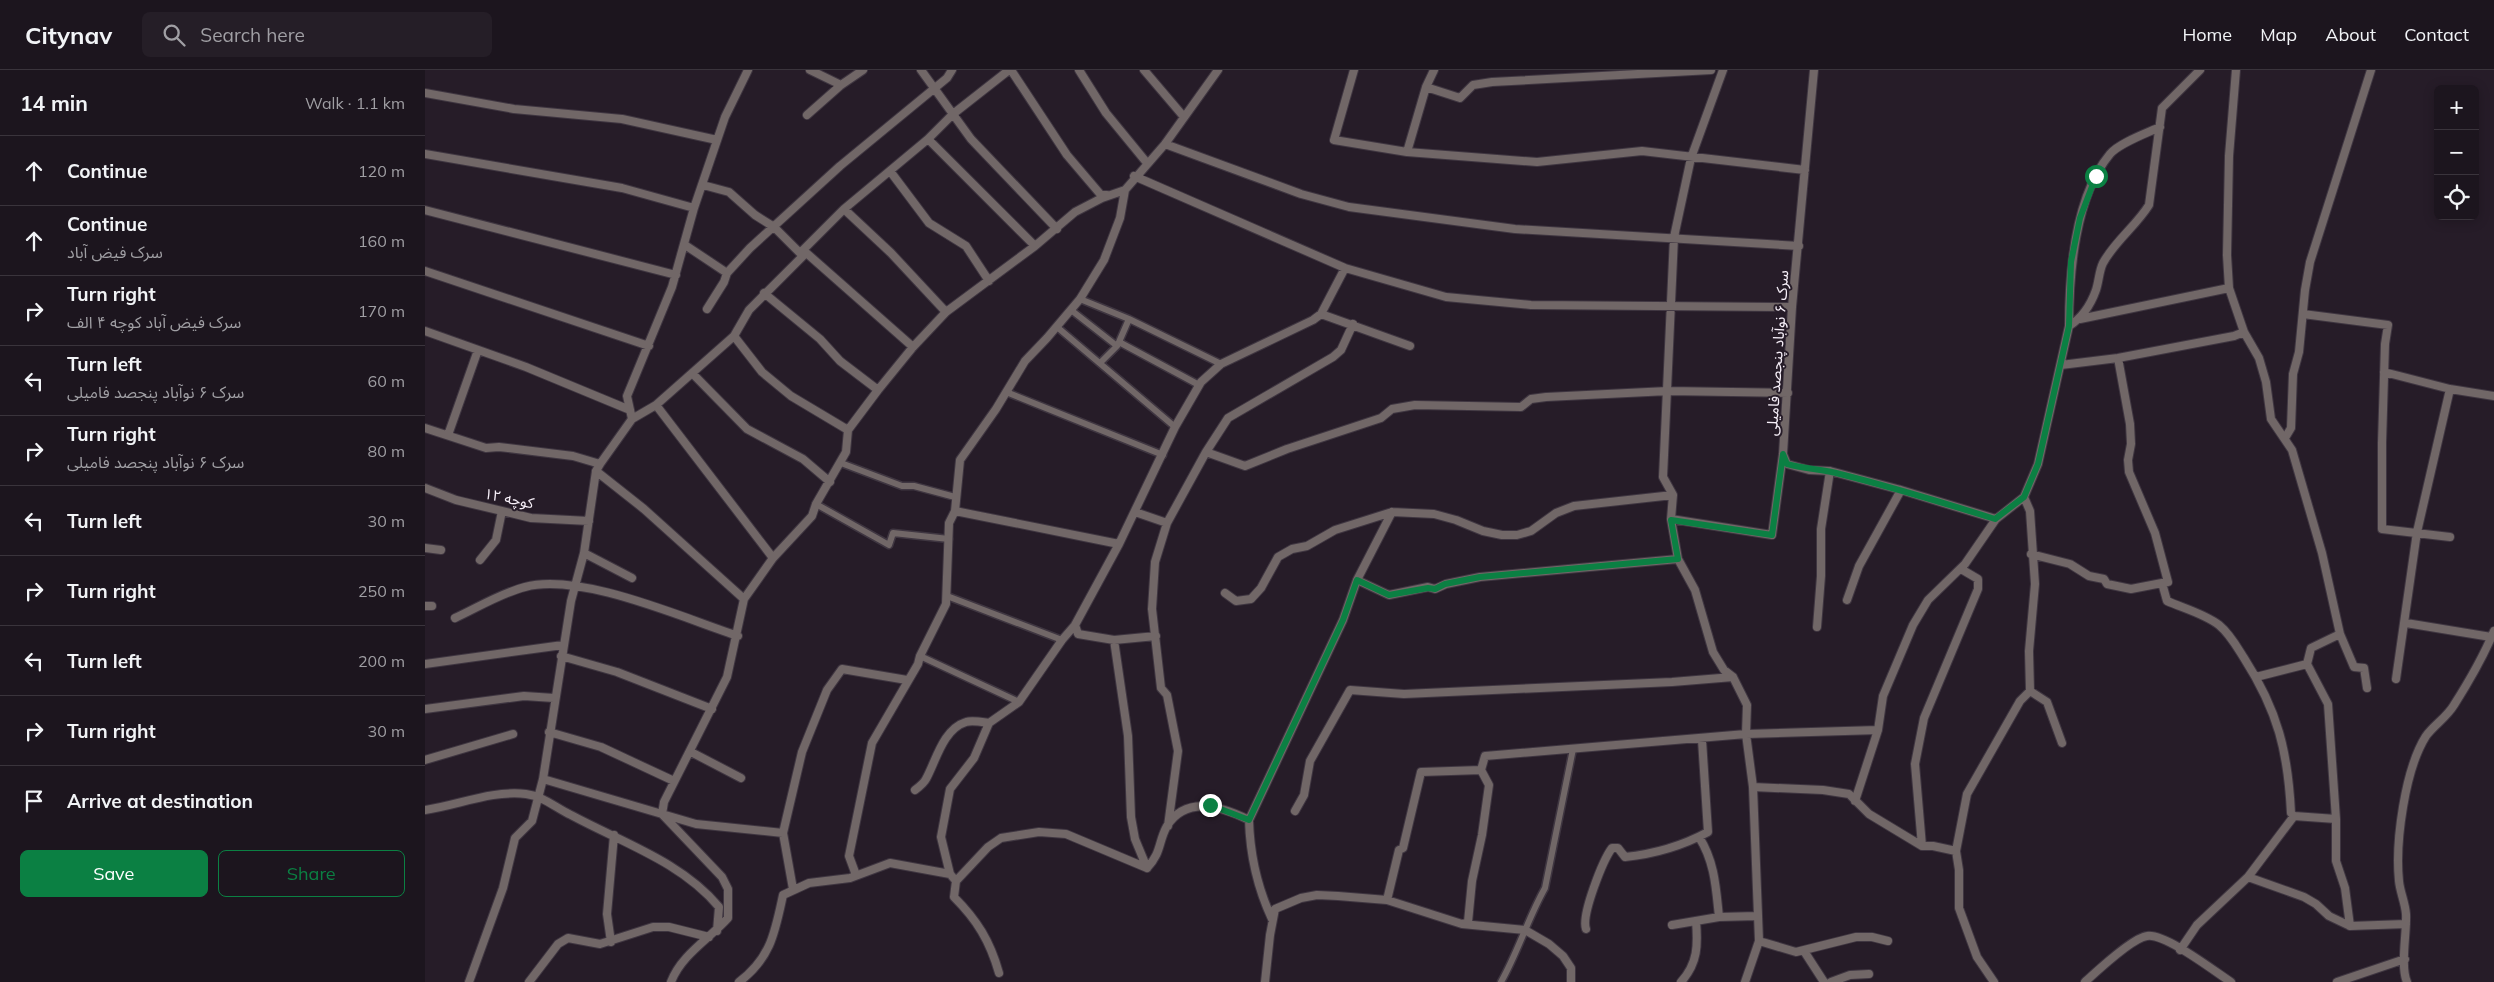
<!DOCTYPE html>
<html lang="en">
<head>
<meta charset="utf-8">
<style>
  :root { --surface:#1c151e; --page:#251e27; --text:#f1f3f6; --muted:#a09fa4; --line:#3a343c; --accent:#0b8043 }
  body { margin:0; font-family:Mulish,"Noto Sans Arabic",sans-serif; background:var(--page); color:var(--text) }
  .controls { position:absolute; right:15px; top:15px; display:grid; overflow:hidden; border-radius:8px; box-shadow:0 2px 12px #0003 }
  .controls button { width:45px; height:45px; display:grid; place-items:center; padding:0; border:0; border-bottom:1px solid var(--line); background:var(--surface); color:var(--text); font:25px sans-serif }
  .stop { position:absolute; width:15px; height:15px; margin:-11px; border:4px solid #0b8043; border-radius:50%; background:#fff }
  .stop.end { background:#0b8043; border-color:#fff; box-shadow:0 1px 5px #0008 }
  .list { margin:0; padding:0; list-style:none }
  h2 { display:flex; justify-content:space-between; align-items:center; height:65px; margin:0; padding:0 20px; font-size:21px }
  h2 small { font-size:16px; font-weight:400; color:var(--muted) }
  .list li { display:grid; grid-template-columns:32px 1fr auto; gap:15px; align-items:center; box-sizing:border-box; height:70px; padding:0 20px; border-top:1px solid var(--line) }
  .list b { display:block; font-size:19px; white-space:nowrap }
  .list p { margin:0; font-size:16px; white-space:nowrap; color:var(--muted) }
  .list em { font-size:16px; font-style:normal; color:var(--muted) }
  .actions { display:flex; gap:10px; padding:15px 20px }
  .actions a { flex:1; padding:11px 0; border:1px solid var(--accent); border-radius:8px; text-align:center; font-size:18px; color:var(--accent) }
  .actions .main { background:var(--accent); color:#fff }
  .icon { flex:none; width:28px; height:28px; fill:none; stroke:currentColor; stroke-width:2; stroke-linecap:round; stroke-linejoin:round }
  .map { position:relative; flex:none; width:2069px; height:912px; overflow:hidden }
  header { display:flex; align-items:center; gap:30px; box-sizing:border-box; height:70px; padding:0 25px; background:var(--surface); border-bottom:1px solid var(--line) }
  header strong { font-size:24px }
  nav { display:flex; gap:28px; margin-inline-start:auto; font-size:18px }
  .search { width:350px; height:45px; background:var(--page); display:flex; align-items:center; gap:12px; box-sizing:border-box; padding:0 18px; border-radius:8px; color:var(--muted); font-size:19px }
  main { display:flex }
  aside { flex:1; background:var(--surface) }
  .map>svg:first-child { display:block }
</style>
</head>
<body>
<header>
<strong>Citynav</strong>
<div class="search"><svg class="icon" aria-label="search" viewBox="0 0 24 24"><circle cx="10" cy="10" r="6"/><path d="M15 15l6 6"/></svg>Search here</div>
<nav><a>Home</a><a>Map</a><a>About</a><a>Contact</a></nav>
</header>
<main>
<aside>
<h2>14 min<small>Walk · 1.1 km</small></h2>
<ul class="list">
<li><svg class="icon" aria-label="ahead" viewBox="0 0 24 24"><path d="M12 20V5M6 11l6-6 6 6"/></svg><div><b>Continue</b></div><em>120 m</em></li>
<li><svg class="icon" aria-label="ahead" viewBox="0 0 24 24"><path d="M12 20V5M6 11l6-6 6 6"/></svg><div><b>Continue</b><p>سرک فيض آباد</p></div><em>160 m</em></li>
<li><svg class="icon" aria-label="right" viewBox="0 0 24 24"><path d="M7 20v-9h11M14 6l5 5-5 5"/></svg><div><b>Turn right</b><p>سرک فيض آباد کوچه ۴ الف</p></div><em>170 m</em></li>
<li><svg class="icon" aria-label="left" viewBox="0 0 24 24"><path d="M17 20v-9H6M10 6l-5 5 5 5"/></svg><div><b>Turn left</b><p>سرک ۶ نوآباد پنجصد فامیلی</p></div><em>60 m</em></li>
<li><svg class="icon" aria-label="right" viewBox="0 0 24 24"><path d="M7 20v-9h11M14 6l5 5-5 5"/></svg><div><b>Turn right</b><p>سرک ۶ نوآباد پنجصد فامیلی</p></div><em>80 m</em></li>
<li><svg class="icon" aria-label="left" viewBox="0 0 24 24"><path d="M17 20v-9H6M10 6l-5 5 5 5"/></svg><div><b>Turn left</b></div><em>30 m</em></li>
<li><svg class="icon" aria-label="right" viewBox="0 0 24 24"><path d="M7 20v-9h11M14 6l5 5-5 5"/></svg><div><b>Turn right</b></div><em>250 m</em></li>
<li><svg class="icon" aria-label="left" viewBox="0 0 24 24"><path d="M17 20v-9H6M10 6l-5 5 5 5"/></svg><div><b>Turn left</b></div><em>200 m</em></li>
<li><svg class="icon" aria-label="right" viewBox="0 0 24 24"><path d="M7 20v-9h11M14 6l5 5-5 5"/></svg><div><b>Turn right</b></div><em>30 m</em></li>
<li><svg class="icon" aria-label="arrive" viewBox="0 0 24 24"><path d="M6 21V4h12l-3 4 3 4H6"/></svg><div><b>Arrive at destination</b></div></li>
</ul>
<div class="actions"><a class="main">Save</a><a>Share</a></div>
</aside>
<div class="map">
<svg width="2069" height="912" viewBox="0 0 2069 912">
  <rect width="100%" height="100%" fill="#261c28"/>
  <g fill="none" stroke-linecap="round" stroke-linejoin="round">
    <!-- pedestrian casing -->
    <g stroke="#3f3641" stroke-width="9">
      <path id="pedestrian" d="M655 229 704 249 796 294
        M646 240 692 276 694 272 774 315
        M632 257 750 357
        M694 272 704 249
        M675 293 692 276
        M581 322 738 385
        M416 393 477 416H489L530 427
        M391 434 464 475 468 463 524 469
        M522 526 637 570
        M495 586 594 632
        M1076 912C1093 882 1103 848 1120 818L1148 679"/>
    </g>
    <!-- minor casing -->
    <g stroke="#3f3641" stroke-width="10">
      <path id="minor" d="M385 0 416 15
        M496 0 546 69 632 159
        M586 0 642 85 676 125H682
        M654 0 681 43 722 93
        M719 0 759 47
        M929 0 909 70 982 82 1112 92 1217 81 1380 100
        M1298 0 1266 88 1249 167 1238 407 1248 425 1246 449 1253 489 1270 520 1288 582 1299 600 1308 607 1322 635 1321 664 1328 717 1334 871 1320 912
        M1811 0 1804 86 1802 185 1804 218 1819 262 1834 288 1841 312 1846 349 1867 380 1897 483 1915 564 1929 597 1939 598 1942 618
        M1001 17 1035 28 1048 15 1067 12 1286 0
        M0 23 89 39 197 49 292 70
        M382 45 416 15 438 0
        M503 69 610 176
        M740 74 876 124 924 137 1090 159 1374 176
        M982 82 1001 17 1009 0
        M0 84 197 118 269 138
        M465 101 504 153 541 176 564 211
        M709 106 920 198 1021 227 1106 235 1367 237
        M278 115 304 122 330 145 349 157 378 186
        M419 139 466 183 521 242
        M0 140 251 205
        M260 175 302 203
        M378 180 488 277
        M0 201 224 276
        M339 223 395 269 415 291 453 320
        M282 239 299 212 302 203 325 178 415 96 522 8 527 0
        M896 244 985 276
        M1878 244 1963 255 1960 274 1957 373V459L2025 467
        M1655 249 1804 218
        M1644 256C1644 204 1650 126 1685 84 1694 73 1722 63 1735 57
        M0 261 101 297 205 340
        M309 266 337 302 366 326 423 360
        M1693 288 1705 354 1706 374 1703 390 1704 402 1730 463 1743 512 1737 513 1742 531C1758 538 1780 544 1794 555 1805 564 1812 577 1819 588 1853 641 1863 682 1866 743L1869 746 1911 749
        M1636 295 1693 288 1809 266 1819 262
        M1959 302 2025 319 2069 326
        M268 304 322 359 378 389 405 412
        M231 335 348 488
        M207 349 202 326 247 217 269 138 300 47 323 0
        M0 358 61 378 74 377 148 386 175 394
        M23 365 53 280
        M1860 368 1866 358 1868 304 1874 282 1880 220 1885 192 1946 0
        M781 382 820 396 862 379 956 348 967 339 990 335 1096 337 1106 329 1121 327 1243 321 1363 323
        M1358 384 1362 394 1384 400 1405 401 1476 420 1571 449
        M171 401 219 439 319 529
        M0 418 31 430 106 448 164 451
        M530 441 694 474
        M710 442 742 453
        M1246 449 1347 465 1358 384 1367 237 1389 0
        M0 478 16 480
        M159 483 207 508
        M1606 484 1645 494 1664 506 1679 509 1682 514 1706 519 1737 513
        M55 490 71 470 77 441
        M932 510 964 525 1003 517 1010 519 1021 514 1055 507 1253 489
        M800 523 811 531 826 529 836 518 853 487 867 479 882 476 910 460 967 442 1009 444 1031 450 1058 461 1077 465H1092L1106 461 1131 443 1149 436 1248 425
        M1422 530 1434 496 1476 420
        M0 536H7
        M30 548C52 538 76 523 100 517 155 502 258 548 313 566
        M1981 553 2066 567
        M650 555 653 564 689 570 731 566
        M1392 557 1396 506V459L1405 401
        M1915 564 1886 578 1882 594 1903 634 1911 749V791L1920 818 1925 856
        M689 570 703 666 706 747 710 769 722 798
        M136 586 192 602 287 639
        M0 594 138 575
        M1831 607 1882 594
        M1971 609 1992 462 2025 319
        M1605 621 1622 632 1637 673
        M0 639 99 626 129 628
        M124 662 176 677 249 711
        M266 682 316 708
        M0 690 88 664
        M118 709 271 754 358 763
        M1328 717 1398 720 1424 724 1444 744 1497 776H1508L1531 781
        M490 720C494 717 499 713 501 709 511 691 518 659 541 652 547 650 557 652 564 653
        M1430 731 1453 660 1458 626 1488 555 1503 530 1540 494 1571 449 1599 427 1613 394 1644 256C1657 248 1666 234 1671 220 1674 211 1674 201 1678 193 1690 171 1711 156 1724 135L1737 38 1775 0
        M0 740C34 735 67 720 101 724 118 726 131 738 146 745 196 772 257 792 294 837L292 861
        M870 741 879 725 885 691 925 620 979 624 1247 612 1308 607
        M743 756 753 681 742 625 736 618 727 539 730 492 742 453 781 382 803 348 908 287 916 280 928 254
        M1274 767C1290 792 1291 819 1294 847
        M1497 776 1490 694 1499 648 1553 519V509L1536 499
        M722 798C737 782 733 772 742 756 761 725 798 737 824 750
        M431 805 424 786 447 673 493 594 495 586 521 534 524 453 530 441 535 390 571 339 600 291 622 268 655 229 679 190 695 148 700 120 740 74 793 0
        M1823 807 1879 827 1891 834 1904 846 1925 856 1981 854
        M531 811 563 777 576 768 614 762 641 764 722 798
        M368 819 358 763 377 682 402 620 417 599 482 610
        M962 830 974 780 978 778 996 702 1056 700
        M847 849C832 817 825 785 824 750L918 550 932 510 967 442
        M1037 854 1043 852 1047 811 1057 765 1064 715 1056 700 1060 686 1321 664 1453 660
        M1247 855 1294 847 1332 846
        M1161 859C1156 845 1178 790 1187 778H1193L1200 787C1229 784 1257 776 1283 762L1277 670
        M1334 871 1371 882 1431 867H1447L1463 871
        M186 872 182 844 189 765
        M1755 880 1772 855 1823 807 1869 746
        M1379 881 1399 912
        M574 903C565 871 552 850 529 827L531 811 525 804 516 767 525 719 549 688 564 653 594 632 637 570 650 555 694 474 750 357 776 312 796 294 888 250 896 244 920 198
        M44 912 78 818 90 768 107 751 118 709 146 531 159 483 171 401 175 394 207 349 231 335 309 266 324 240 378 186V180L419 139 503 69 528 44 584 0
        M104 912 133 874 143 868 175 874 228 857H244L284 867
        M246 912C256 885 284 869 303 848V819L297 807 237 744 239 732 302 607 319 529 348 488 387 446 391 434 421 382 423 360 453 320 488 277 521 242 610 176 650 142 677 128 700 120
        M314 912C346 888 350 862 358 825L384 813 425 808 465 793 525 804
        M840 912 845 865 850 839 876 828 892 825 913 826 962 830 1037 854 1100 860 1124 874 1138 886 1146 898V912
        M1256 912C1273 893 1273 875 1271 851
        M1406 912 1425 905 1444 904
        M1569 912 1552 887 1534 838V800L1531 781 1542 724 1595 631 1605 621 1604 581 1610 514 1605 441 1599 427
        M1660 912C1672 901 1707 868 1722 866 1740 863 1789 901 1806 912
        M1912 912 1980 889
        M1982 912C1975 896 1982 862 1981 844 1980 832 1975 822 1974 811 1970 772 1980 699 2001 666 2009 655 2022 647 2029 635 2043 613 2059 585 2069 561"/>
    </g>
    <!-- pedestrian -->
    <use href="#pedestrian" stroke="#716767" stroke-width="6"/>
    <!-- minor -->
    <use href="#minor" stroke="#716767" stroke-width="8"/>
  </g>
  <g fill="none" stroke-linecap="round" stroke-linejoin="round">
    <!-- route -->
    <path stroke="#0b8043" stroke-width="6" d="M785 735 824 750 918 550 932 510 964 525 1003 518 1010 519 1020 514 1055 507 1253 489 1246 450 1347 465 1358 384 1362 394C1380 399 1398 399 1415 404 1467 417 1519 433 1570 449L1599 427 1613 394 1644 256 1646 192 1655 148 1671 106"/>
  </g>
  <g text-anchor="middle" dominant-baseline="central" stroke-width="4" stroke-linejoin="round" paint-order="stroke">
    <!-- street labels -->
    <g font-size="15" fill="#f8f1fa" stroke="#261c28">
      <text transform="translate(1352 283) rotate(-86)">سرک ۶ نوآباد پنجصد فامیلی</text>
      <text transform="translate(84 428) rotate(12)">کوچه ۱۲</text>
    </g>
  </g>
</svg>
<div class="controls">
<button>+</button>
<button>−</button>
<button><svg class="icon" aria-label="locate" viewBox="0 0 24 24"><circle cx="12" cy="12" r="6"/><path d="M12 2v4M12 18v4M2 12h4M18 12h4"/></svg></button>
</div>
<div class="stop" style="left:1671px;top:106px"></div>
<div class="stop end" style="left:785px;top:735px"></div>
</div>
</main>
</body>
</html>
